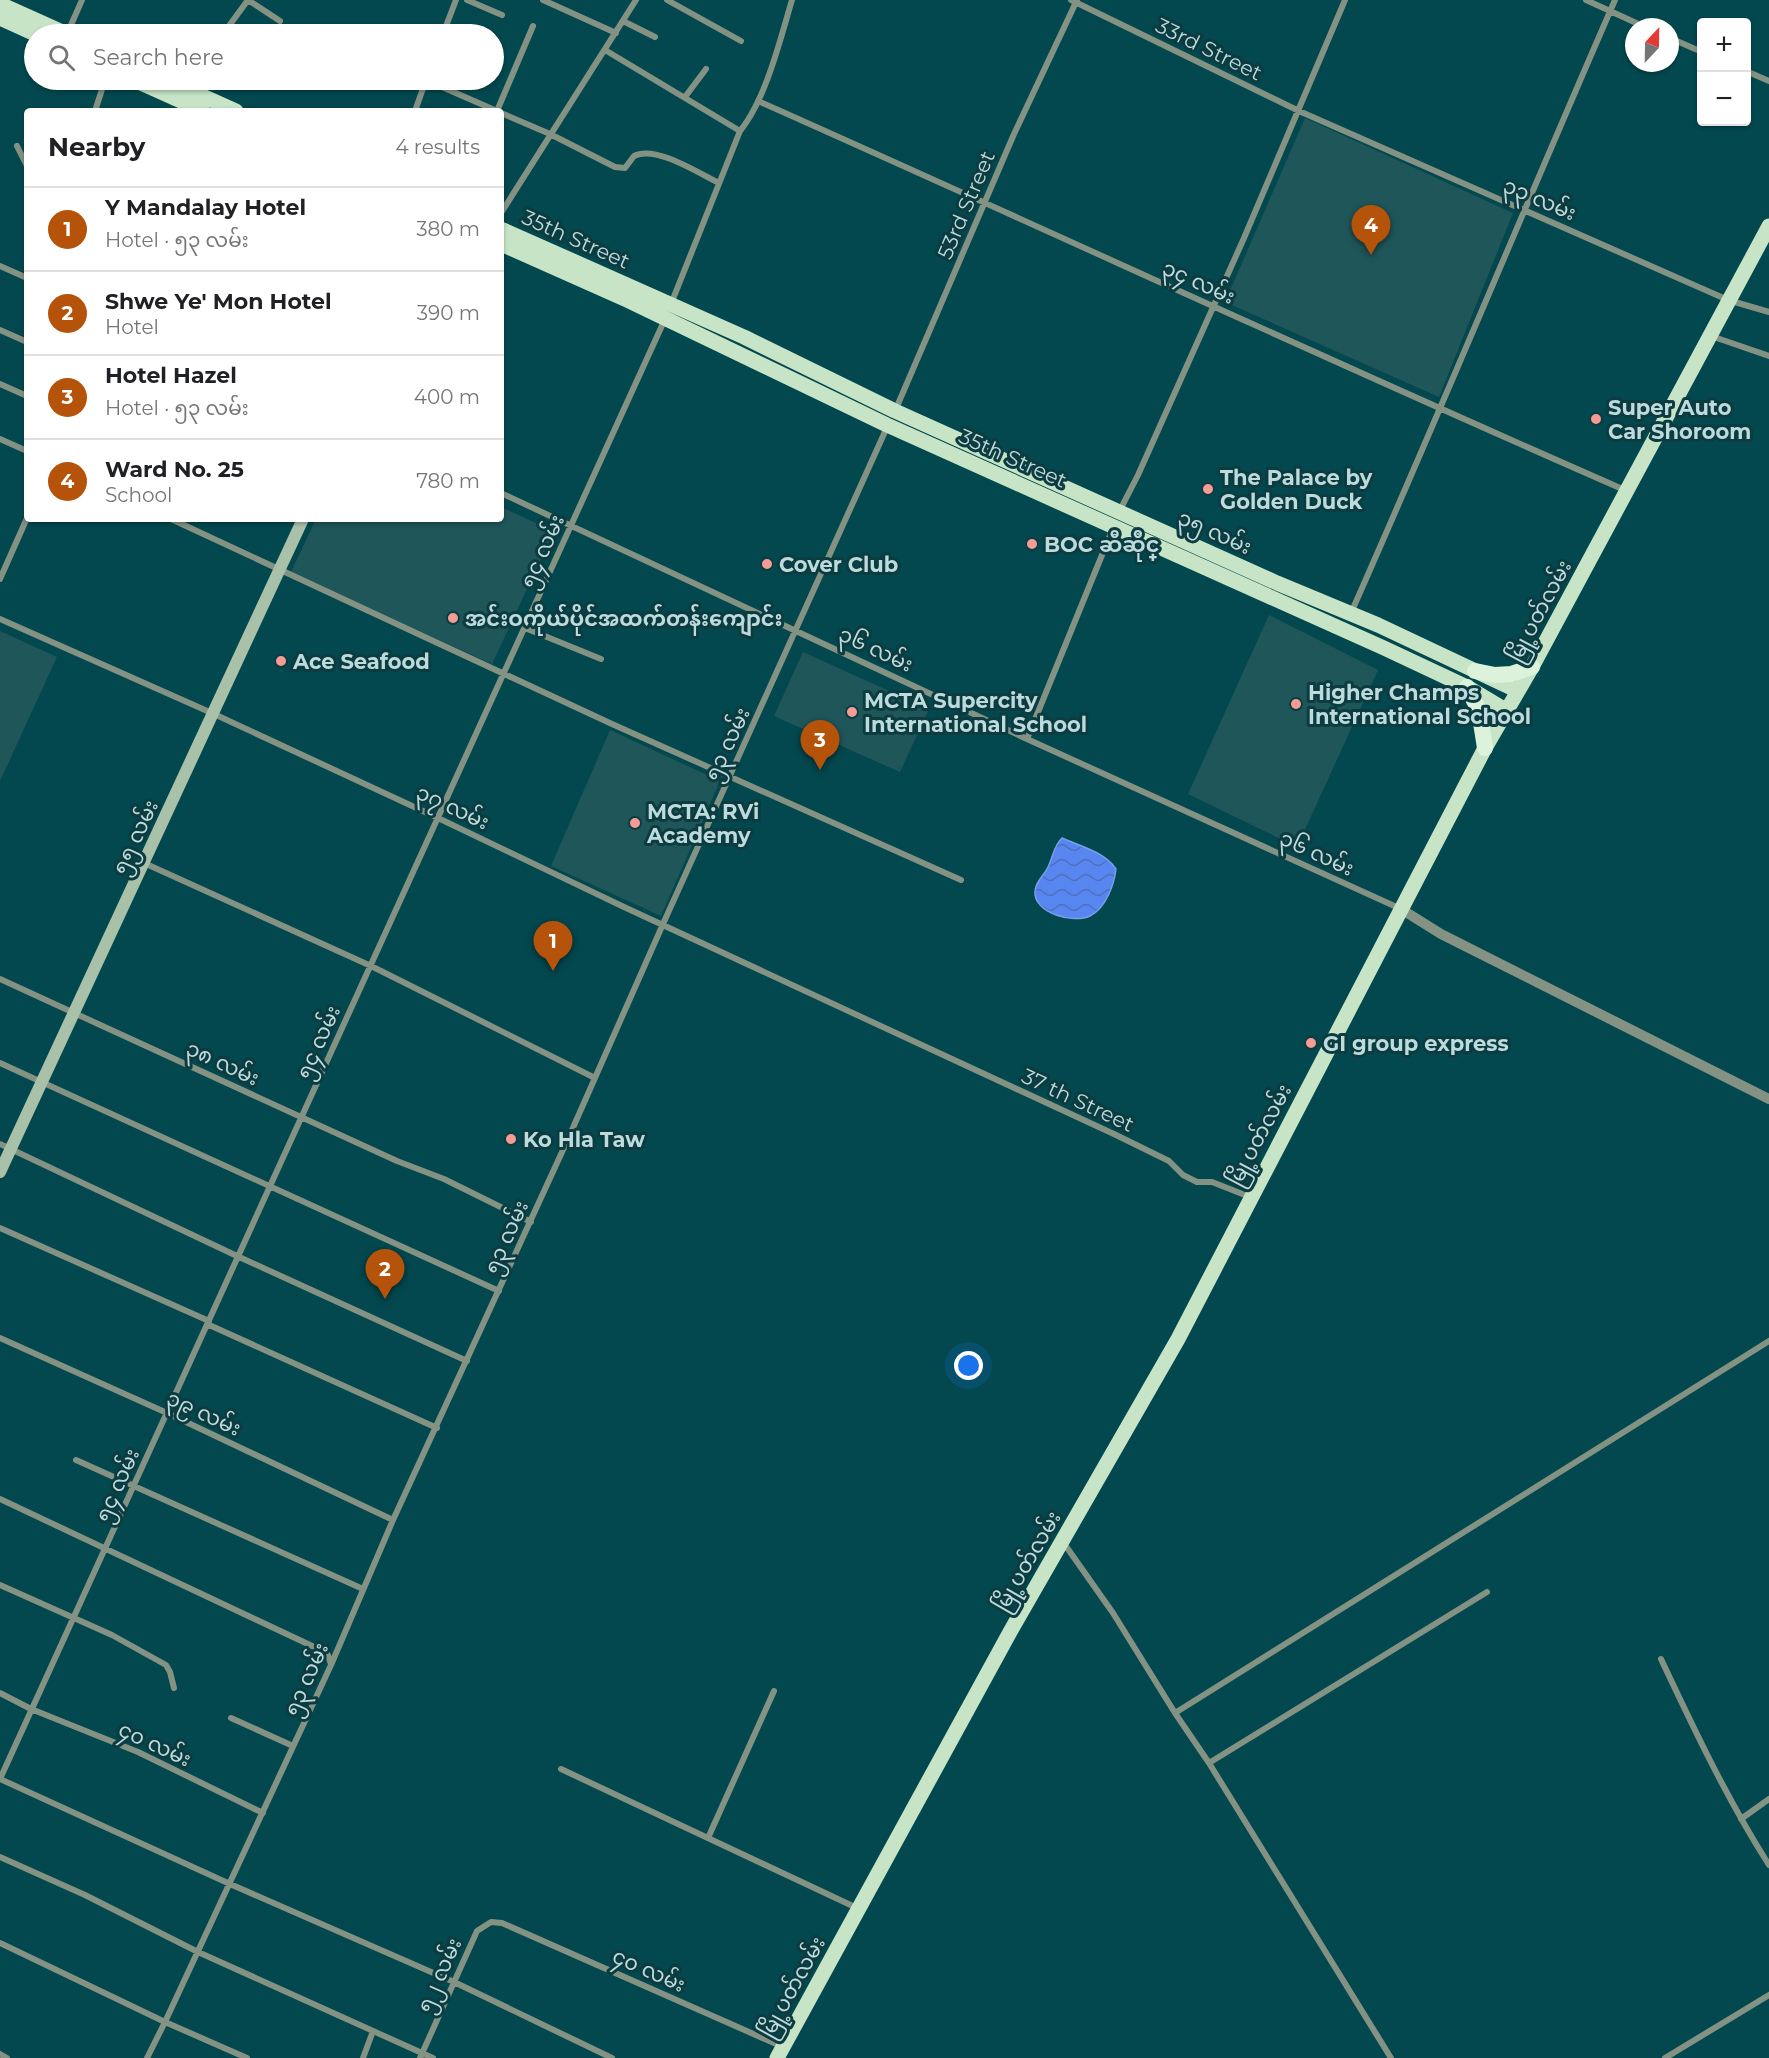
<!DOCTYPE html>
<html lang="en">
<head>
<meta charset="utf-8">
<style>
  :root { --surface:#fff; --page:#f2f2f2; --text:#202124; --muted:#757577; --line:#e0e0e0; --accent:#b45309 }
  body { margin:0; font-family:Montserrat,"Noto Sans Myanmar",sans-serif; background:var(--page); color:var(--text) }
  .controls { position:absolute; right:18px; top:18px; display:grid; overflow:hidden; border-radius:6px; box-shadow:0 2px 4px #0004 }
  .controls button { width:54px; height:54px; display:grid; place-items:center; padding:0; border:0; border-bottom:2px solid var(--line); background:var(--surface); color:var(--text); font:30px sans-serif }
  .compass { position:absolute; left:1625px; top:18px; width:54px; height:54px; border-radius:50%; background:var(--surface); box-shadow:0 2px 4px #0004; rotate:22deg }
  .you { position:absolute; left:969px; top:1366px; width:21px; height:21px; margin:-15px; border:4px solid #fff; border-radius:50%; background:#1a73e8; box-shadow:0 0 0 9px #1a73e833 }
  .badge { display:grid; place-items:center; width:39px; height:39px; border-radius:50%; background:var(--accent); color:#fff; font-size:20px; font-weight:700 }
  .pin { position:absolute; translate:-50% -50px; filter:drop-shadow(0 2px 3px #0008) }
  .pin::after { content:''; position:absolute; top:32px; width:21px; height:18px; background:inherit; clip-path:polygon(0 0,100% 0,50% 100%) }
  .list { margin:0; padding:0; list-style:none }
  h2 { display:flex; justify-content:space-between; align-items:center; height:78px; margin:0; padding:0 24px; font-size:26px }
  h2 small { font-size:20px; font-weight:400; color:var(--muted) }
  .list li { display:grid; grid-template-columns:39px 1fr auto; gap:18px; align-items:center; box-sizing:border-box; height:84px; padding:0 24px; border-top:2px solid var(--line) }
  .list b { display:block; font-size:22px; white-space:nowrap }
  .list p { margin:0; font-size:20px; white-space:nowrap; color:var(--muted) }
  .list em { font-size:20px; font-style:normal; color:var(--muted) }
  .icon { flex:none; width:33px; height:33px; fill:none; stroke:currentColor; stroke-width:2; stroke-linecap:round; stroke-linejoin:round }
  .map { position:relative; flex:none; width:1769px; height:2058px; overflow:hidden }
  .search { position:absolute; background:var(--surface); box-shadow:0 2px 4px #0004; left:24px; top:24px; width:480px; height:66px; display:flex; align-items:center; gap:15px; box-sizing:border-box; padding:0 21px; border-radius:33px; color:var(--muted); font-size:22px }
  .panel { position:absolute; background:var(--surface); box-shadow:0 2px 4px #0004; left:24px; top:108px; width:480px; height:414px; border-radius:6px }
  .map>svg:first-child { display:block }
</style>
</head>
<body>
<div class="map">
<svg width="1769" height="2058" viewBox="0 0 1769 2058">
  <defs>
    <pattern id="water-waves" width="16" height="10" patternUnits="userSpaceOnUse" patternTransform="scale(1.5)"><rect width="16" height="10" fill="#5786f0"/><path d="M0 5q4-4 8 0t8 0" fill="none" stroke="#4e71bc"/></pattern>
  </defs>
  <rect width="100%" height="100%" fill="#02484e"/>
  <!-- built -->
  <path fill="#1f565a" d="M1305 118 1513 213 1439 397 1225 302Z
    M501 507 554 531 492 664 291 572 316 519H501Z
    M1269 615 1378 670 1297 847 1188 794Z
    M0 631 57 657 0 781Z
    M803 652 929 709 900 772 774 716Z
    M610 730 720 781 661 916 551 866Z"/>
  <!-- water -->
  <path fill="url(#water-waves)" stroke="#769fea" stroke-width="1.5" d="M1062 838C1080 846 1105 852 1116 869 1114 885 1106 908 1090 916 1073 924 1033 913 1035 891 1036 880 1044 876 1048 867 1053 857 1054 845 1062 838Z"/>
  <g fill="none" stroke-linecap="round" stroke-linejoin="round">
    <!-- minor -->
    <path stroke="#849283" stroke-width="6" d="M248 0 280 21
      M467 0 502 15
      M543 0 616 33
      M667 0 741 41
      M1071 0 1299 111 1728 300 1769 312
      M1586 0 1645 27
      M623 21 655 37
      M446 27 464 34
      M67 34 82 0
      M223 34 248 0
      M443 34 456 0
      M1670 38 1702 52
      M605 50 740 131C766 99 780 40 792 0
      M1746 71 1769 81
      M426 80 497 111
      M685 97 706 69
      M758 101C1048 230 1336 364 1627 491
      M95 111 105 80
      M415 111 426 80
      M497 111 533 26
      M501 113 550 134 615 167 625 168 634 156C656 145 698 173 719 183
      M17 146 27 166
      M501 213 636 0
      M0 266 27 278
      M671 304 740 131
      M0 330 27 342
      M1711 336 1769 356
      M0 384 27 396
      M895 411 1014 134 1077 0
      M0 439 27 451
      M501 493 1027 739 1401 909
      M1120 510 1138 475 1244 238 1345 0
      M171 519 612 724 961 880
      M0 579 27 518
      M1351 613C1441 410 1526 204 1615 0
      M0 619 214 714 438 818 624 907 1116 1135 1169 1161 1183 1175 1197 1182H1212L1250 1197
      M525 628 601 659
      M1027 739 1113 528
      M144 863 371 966 595 1078
      M0 979 397 1161 444 1179 531 1222
      M0 1063 499 1291
      M0 1144 237 1256 467 1361
      M0 1228 209 1321
      M207 1324 437 1428
      M0 1338 167 1413 393 1520
      M76 1460 363 1589
      M0 1499 327 1653 331 1664
      M1063 1542 1113 1613 1175 1713 1209 1763 1391 2058
      M0 1585 112 1635 166 1665 170 1672 174 1688
      M1661 1659C1694 1729 1727 1799 1769 1865
      M0 1693 31 1709 138 1752 263 1813
      M1175 1713 1769 1341
      M231 1718 293 1746
      M1209 1763 1487 1592
      M561 1769 857 1908
      M0 1779 665 319
      M0 1779 230 1884 454 1982 612 2058
      M1741 1819 1769 1799
      M708 1838 774 1691
      M0 1857 85 1895 198 1952 433 2058
      M0 1943 165 2022 247 2058
      M0 2054 7 2058
      M147 2058 165 2022 331 1665 393 1520 568 1139 663 924 888 425
      M363 2058 373 2031
      M420 2058 477 1931 491 1922 502 1923 783 2047
      M1665 2058 1769 1995"/>
    <!-- tertiary -->
    <path stroke="#849283" stroke-width="10" d="M1401 909 1441 934 1769 1099"/>
    <!-- secondary -->
    <path stroke="#aac1a9" stroke-width="12" d="M0 1172 303 519"/>
    <!-- primary -->
    <path stroke="#c7e5c6" stroke-width="15" d="M0 4 67 34
      M0 18 35 34
      M134 80 203 111
      M167 80 236 111
      M501 229 744 337 895 411 1277 583 1378 625 1518 691
      M501 244 629 301 887 425 1384 648 1467 687 1507 711
      M777 2058 1010 1632 1178 1339 1485 748 1532 667 1769 226"/>
    <!-- trunk -->
    <path stroke="#dcf2da" stroke-width="16" d="M1475 671 1495 675 1511 674 1532 667
      M1467 687 1479 710 1485 748"/>
  </g>
  <!-- markers -->
  <g fill="#f59c95" stroke="#0c3c40" stroke-width="2">
    <circle cx="1596" cy="419" r="6"/>
    <circle cx="1208" cy="489" r="6"/>
    <circle cx="1032" cy="544" r="6"/>
    <circle cx="767" cy="564" r="6"/>
    <circle cx="453" cy="618" r="6"/>
    <circle cx="281" cy="661" r="6"/>
    <circle cx="1296" cy="704" r="6"/>
    <circle cx="852" cy="712" r="6"/>
    <circle cx="635" cy="823" r="6"/>
    <circle cx="1311" cy="1043" r="6"/>
    <circle cx="511" cy="1139" r="6"/>
  </g>
  <g text-anchor="middle" dominant-baseline="central" stroke-width="6" stroke-linejoin="round" paint-order="stroke">
    <!-- street labels -->
    <g font-size="21" fill="#bddadd" stroke="#0c3c40">
      <text transform="translate(1209 49) rotate(26)">33rd Street</text>
      <text transform="translate(1540 199) rotate(23)">၃၃ လမ်း</text>
      <text transform="translate(966 205) rotate(-67)">53rd Street</text>
      <text transform="translate(576 239) rotate(24)">35th Street</text>
      <text transform="translate(1199 282) rotate(24)">၃၄ လမ်း</text>
      <text transform="translate(1013 458) rotate(24)">35th Street</text>
      <text transform="translate(1215 532) rotate(24)">၃၅ လမ်း</text>
      <text transform="translate(542 551) rotate(-66)">၅၄ လမ်း</text>
      <text transform="translate(1539 611) rotate(-62)">မြို့ပတ်လမ်း</text>
      <text transform="translate(876 649) rotate(25)">၃၆ လမ်း</text>
      <text transform="translate(727 744) rotate(-65)">၅၃ လမ်း</text>
      <text transform="translate(453 807) rotate(25)">၃၇ လမ်း</text>
      <text transform="translate(135 837) rotate(-65)">၅၅ လမ်း</text>
      <text transform="translate(1317 853) rotate(25)">၃၆ လမ်း</text>
      <text transform="translate(318 1042) rotate(-66)">၅၄ လမ်း</text>
      <text transform="translate(223 1063) rotate(25)">၃၈ လမ်း</text>
      <text transform="translate(1078 1100) rotate(25)">37 th Street</text>
      <text transform="translate(1259 1135) rotate(-62)">မြို့ပတ်လမ်း</text>
      <text transform="translate(506 1237) rotate(-66)">၅၃ လမ်း</text>
      <text transform="translate(204 1413) rotate(25)">၃၉ လမ်း</text>
      <text transform="translate(117 1485) rotate(-66)">၅၄ လမ်း</text>
      <text transform="translate(1027 1561) rotate(-60)">မြို့ပတ်လမ်း</text>
      <text transform="translate(306 1679) rotate(-66)">၅၃ လမ်း</text>
      <text transform="translate(155 1744) rotate(25)">၄၀ လမ်း</text>
      <text transform="translate(649 1970) rotate(24)">၄၀ လမ်း</text>
      <text transform="translate(439 1975) rotate(-66)">၅၂ လမ်း</text>
      <text transform="translate(792 1987) rotate(-61)">မြို့ပတ်လမ်း</text>
    </g>
    <!-- poi labels -->
    <g font-size="21" font-weight="bold" fill="#bddadd" stroke="#0c3c40" text-anchor="start">
      <text x="1608" y="407">Super Auto<tspan x="1608" dy="24">Car Shoroom</tspan></text>
      <text x="1220" y="477">The Palace by<tspan x="1220" dy="24">Golden Duck</tspan></text>
      <text x="1044" y="544">BOC ဆီဆိုင္</text>
      <text x="779" y="564">Cover Club</text>
      <text x="465" y="618">အင်းဝကိုယ်ပိုင်အထက်တန်းကျောင်း</text>
      <text x="293" y="661">Ace Seafood</text>
      <text x="1308" y="692">Higher Champs<tspan x="1308" dy="24">International School</tspan></text>
      <text x="864" y="700">MCTA Supercity<tspan x="864" dy="24">International School</tspan></text>
      <text x="647" y="811">MCTA: RVi<tspan x="647" dy="24">Academy</tspan></text>
      <text x="1323" y="1043">GI group express</text>
      <text x="523" y="1139">Ko Hla Taw</text>
    </g>
  </g>
</svg>
<div class="controls">
<button>+</button>
<button>−</button>
</div>
<svg class="compass" viewBox="-18 -18 36 36"><path d="M0-13l5 13h-10z" fill="#e53935"/><path d="M0 13l5-13h-10z" fill="#757577"/></svg>
<div class="you"></div>
<div class="pin badge" style="left:553px;top:971px">1</div>
<div class="pin badge" style="left:385px;top:1299px">2</div>
<div class="pin badge" style="left:820px;top:770px">3</div>
<div class="pin badge" style="left:1371px;top:255px">4</div>
<div class="search"><svg class="icon" aria-label="search" viewBox="0 0 24 24"><circle cx="10" cy="10" r="6"/><path d="M15 15l6 6"/></svg>Search here</div>
<section class="panel">
<h2>Nearby<small>4 results</small></h2>
<ul class="list">
<li><span class="badge">1</span><div><b>Y Mandalay Hotel</b><p>Hotel · ၅၃ လမ်း</p></div><em>380 m</em></li>
<li><span class="badge">2</span><div><b>Shwe Ye' Mon Hotel</b><p>Hotel</p></div><em>390 m</em></li>
<li><span class="badge">3</span><div><b>Hotel Hazel</b><p>Hotel · ၅၃ လမ်း</p></div><em>400 m</em></li>
<li><span class="badge">4</span><div><b>Ward No. 25</b><p>School</p></div><em>780 m</em></li>
</ul>
</section>
</div>
</body>
</html>
